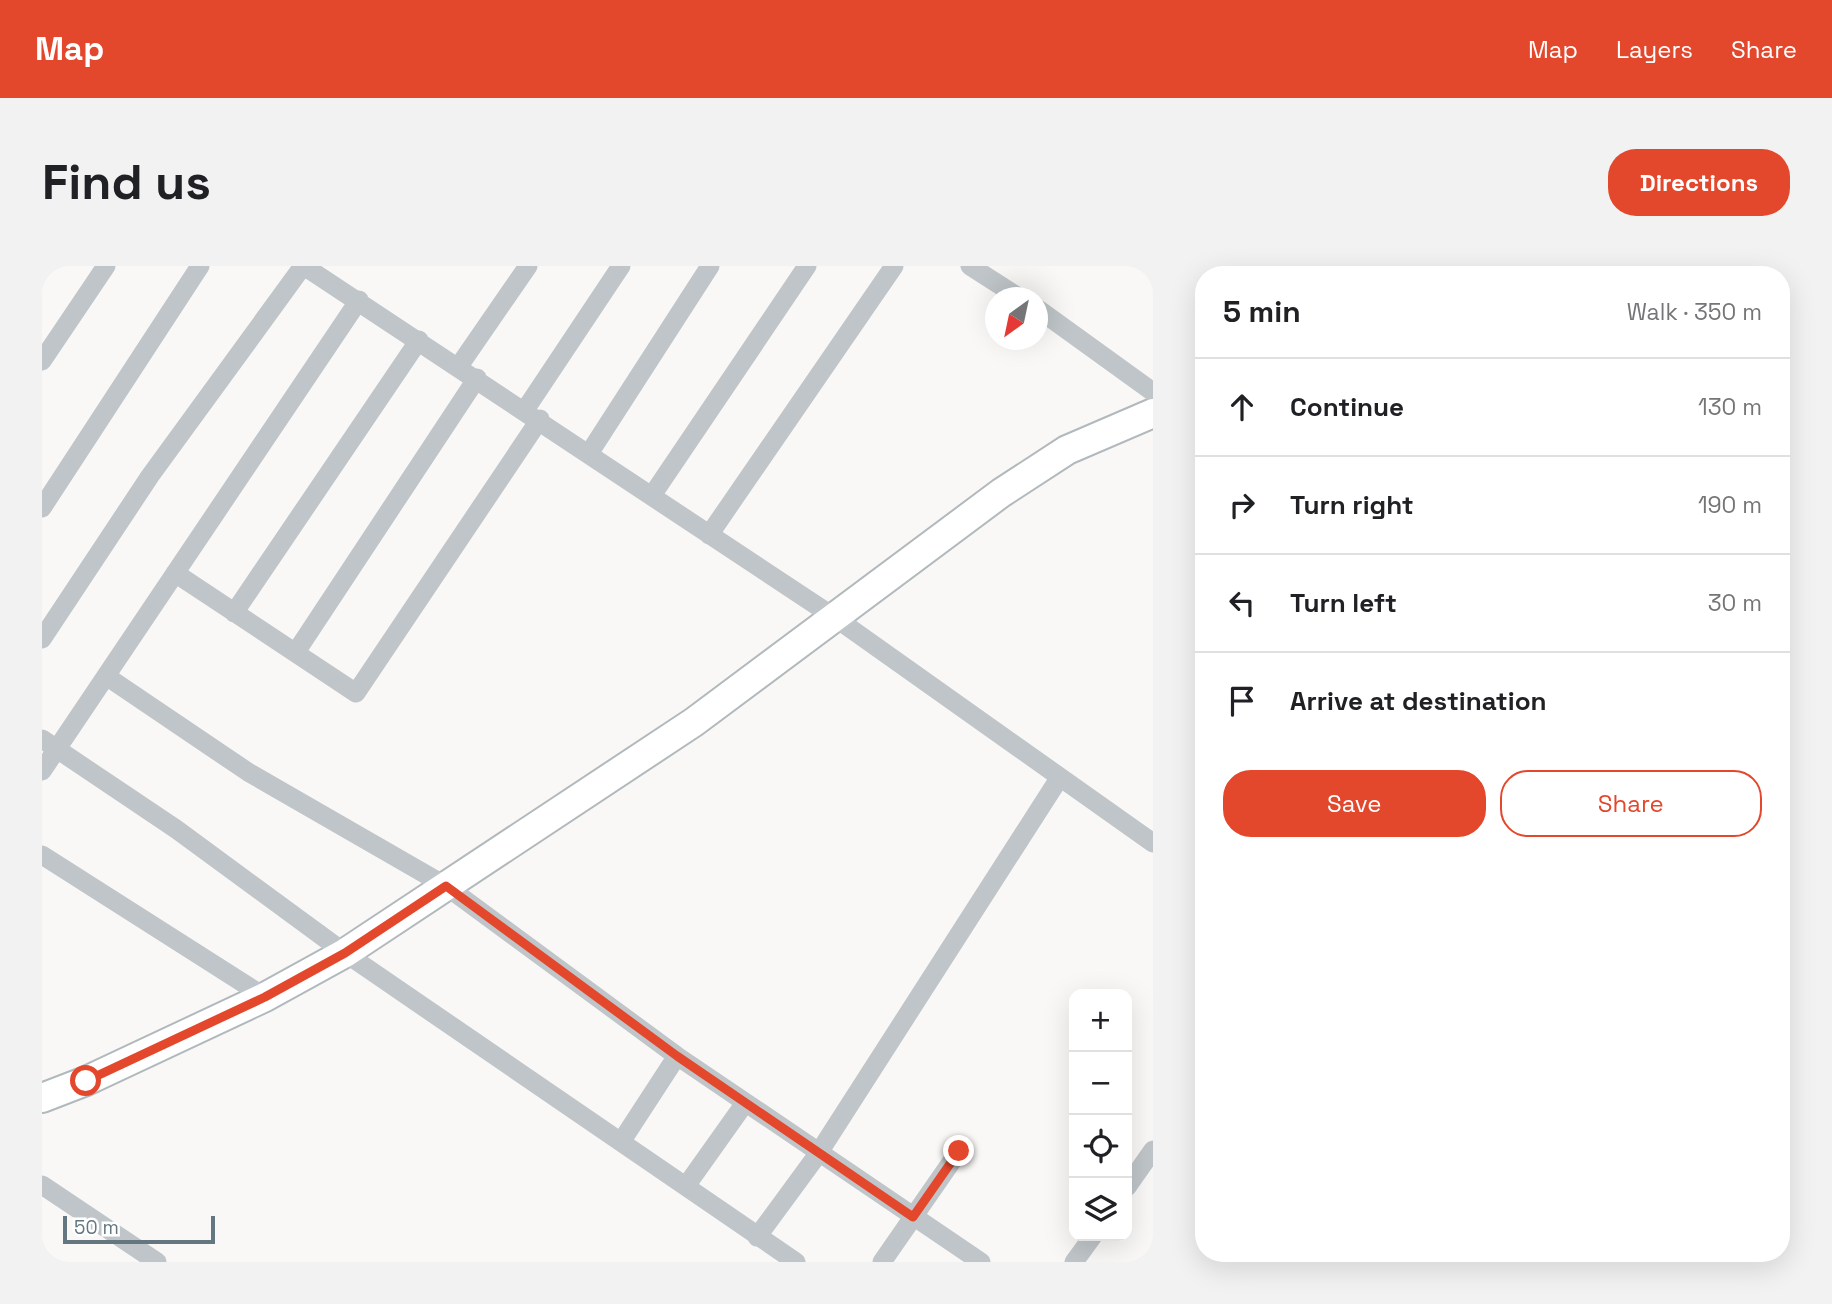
<!DOCTYPE html>
<html lang="en">
<head>
<meta charset="utf-8">
<style>
  :root { --surface:#fff; --page:#f2f2f2; --text:#202124; --muted:#757577; --line:#e0e0e0; --accent:#e3472c }
  body { margin:0; font-family:"Space Grotesk",sans-serif; background:var(--page); color:var(--text) }
  .controls { position:absolute; right:21px; bottom:21px; display:grid; overflow:hidden; border-radius:14px; box-shadow:0 7px 28px #0002 }
  .controls button { width:63px; height:63px; display:grid; place-items:center; padding:0; border:0; border-bottom:2px solid var(--line); background:var(--surface); color:var(--text); font:35px sans-serif }
  .compass { position:absolute; left:943px; top:21px; width:63px; height:63px; border-radius:50%; background:var(--surface); box-shadow:0 7px 28px #0002; rotate:213deg }
  .scale { position:absolute; left:21px; bottom:18px; width:152px; box-sizing:border-box; padding-left:7px; border:4px solid #647781; border-top:0; font-size:19px; line-height:24px; white-space:nowrap; color:#647781; -webkit-text-stroke:5px #fff; paint-order:stroke }
  .stop { position:absolute; width:21px; height:21px; margin:-16px; border:5px solid #e3472c; border-radius:50%; background:#fff }
  .stop.end { background:#e3472c; border-color:#fff; box-shadow:0 2px 7px #0008 }
  .list { margin:0; padding:0; list-style:none }
  h2 { display:flex; justify-content:space-between; align-items:center; height:91px; margin:0; padding:0 28px; font-size:30px }
  h2 small { font-size:23px; font-weight:400; color:var(--muted) }
  .list li { display:grid; grid-template-columns:46px 1fr auto; gap:21px; align-items:center; box-sizing:border-box; height:98px; padding:0 28px; border-top:2px solid var(--line) }
  .list b { display:block; font-size:26px; white-space:nowrap }
  .list em { font-size:23px; font-style:normal; color:var(--muted) }
  .actions { display:flex; gap:14px; padding:21px 28px }
  .actions a { flex:1; padding:16px 0; border:2px solid var(--accent); border-radius:28px; text-align:center; font-size:24px; color:var(--accent) }
  .actions .main { background:var(--accent); color:#fff }
  .icon { flex:none; width:38px; height:38px; fill:none; stroke:currentColor; stroke-width:2; stroke-linecap:round; stroke-linejoin:round }
  .map { position:relative; flex:none; width:1111px; height:996px; overflow:hidden; border-radius:28px }
  header { display:flex; align-items:center; gap:42px; box-sizing:border-box; height:98px; padding:0 35px; background:var(--accent); color:#fff }
  header strong { font-size:33px }
  nav { display:flex; gap:38px; margin-inline-start:auto; font-size:24px }
  .intro { display:flex; align-items:center; justify-content:space-between; box-sizing:border-box; height:168px; padding:0 42px }
  h1 { margin:0; font-size:49px }
  .button { padding:18px 32px; border-radius:28px; background:var(--accent); color:#fff; font-size:24px; font-weight:700 }
  main { display:flex; gap:42px; padding:0 42px }
  aside { flex:1; background:var(--surface); border-radius:28px; box-shadow:0 7px 28px #0002 }
  .map>svg:first-child { display:block }
</style>
</head>
<body>
<header>
<strong>Map</strong>
<nav><a>Map</a><a>Layers</a><a>Share</a></nav>
</header>
<div class="intro"><h1>Find us</h1><a class="button">Directions</a></div>
<main>
<div class="map">
<svg width="1111" height="996" viewBox="0 0 1111 996">
  <rect width="100%" height="100%" fill="#f9f8f6"/>
  <g fill="none" stroke-linecap="round" stroke-linejoin="round">
    <!-- secondary casing -->
    <g stroke="#b2b9bd" stroke-width="32">
      <path id="secondary" d="M0 832 44 815 223 731 303 687 652 456 959 227 1025 184 1111 147"/>
    </g>
    <!-- street -->
    <path stroke="#bfc5c8" stroke-width="19" d="M262 0 795 353 1111 577
      M928 0 978 32
      M996 43 1111 126
      M0 95 64 0
      M417 100 486 0
      M483 144 579 0
      M548 186 668 0
      M611 228 765 0
      M0 242 158 0
      M667 269 852 0
      M133 307 314 427 498 153
      M192 347 377 74
      M0 373 108 210 261 0
      M254 386 435 112
      M64 410 206 506 404 620 635 790 939 996
      M0 473 134 563 303 687 754 996
      M0 505 317 34
      M0 589 223 731
      M579 876 635 790
      M0 919 115 996
      M644 920 703 837
      M1085 921 1111 884
      M715 971 776 888 1018 511
      M840 996 917 885
      M1032 996 1051 970"/>
    <!-- secondary -->
    <use href="#secondary" stroke="#fff" stroke-width="28"/>
  </g>
  <g fill="none" stroke-linecap="round" stroke-linejoin="round">
    <!-- route -->
    <path stroke="#e3472c" stroke-width="9" d="M44 815 223 731 303 687 404 620 635 790 871 951 917 885"/>
  </g>
</svg>
<div class="controls">
<button>+</button>
<button>−</button>
<button><svg class="icon" aria-label="locate" viewBox="0 0 24 24"><circle cx="12" cy="12" r="6"/><path d="M12 2v4M12 18v4M2 12h4M18 12h4"/></svg></button>
<button><svg class="icon" aria-label="layers" viewBox="0 0 24 24"><path d="M12 4l9 5-9 5-9-5zM3 14l9 5 9-5"/></svg></button>
</div>
<svg class="compass" viewBox="-18 -18 36 36"><path d="M0-13l5 13h-10z" fill="#e53935"/><path d="M0 13l5-13h-10z" fill="#757577"/></svg>
<div class="scale">50 m</div>
<div class="stop" style="left:44px;top:815px"></div>
<div class="stop end" style="left:917px;top:885px"></div>
</div>
<aside>
<h2>5 min<small>Walk · 350 m</small></h2>
<ul class="list">
<li><svg class="icon" aria-label="ahead" viewBox="0 0 24 24"><path d="M12 20V5M6 11l6-6 6 6"/></svg><div><b>Continue</b></div><em>130 m</em></li>
<li><svg class="icon" aria-label="right" viewBox="0 0 24 24"><path d="M7 20v-9h11M14 6l5 5-5 5"/></svg><div><b>Turn right</b></div><em>190 m</em></li>
<li><svg class="icon" aria-label="left" viewBox="0 0 24 24"><path d="M17 20v-9H6M10 6l-5 5 5 5"/></svg><div><b>Turn left</b></div><em>30 m</em></li>
<li><svg class="icon" aria-label="arrive" viewBox="0 0 24 24"><path d="M6 21V4h12l-3 4 3 4H6"/></svg><div><b>Arrive at destination</b></div></li>
</ul>
<div class="actions"><a class="main">Save</a><a>Share</a></div>
</aside>
</main>
</body>
</html>
